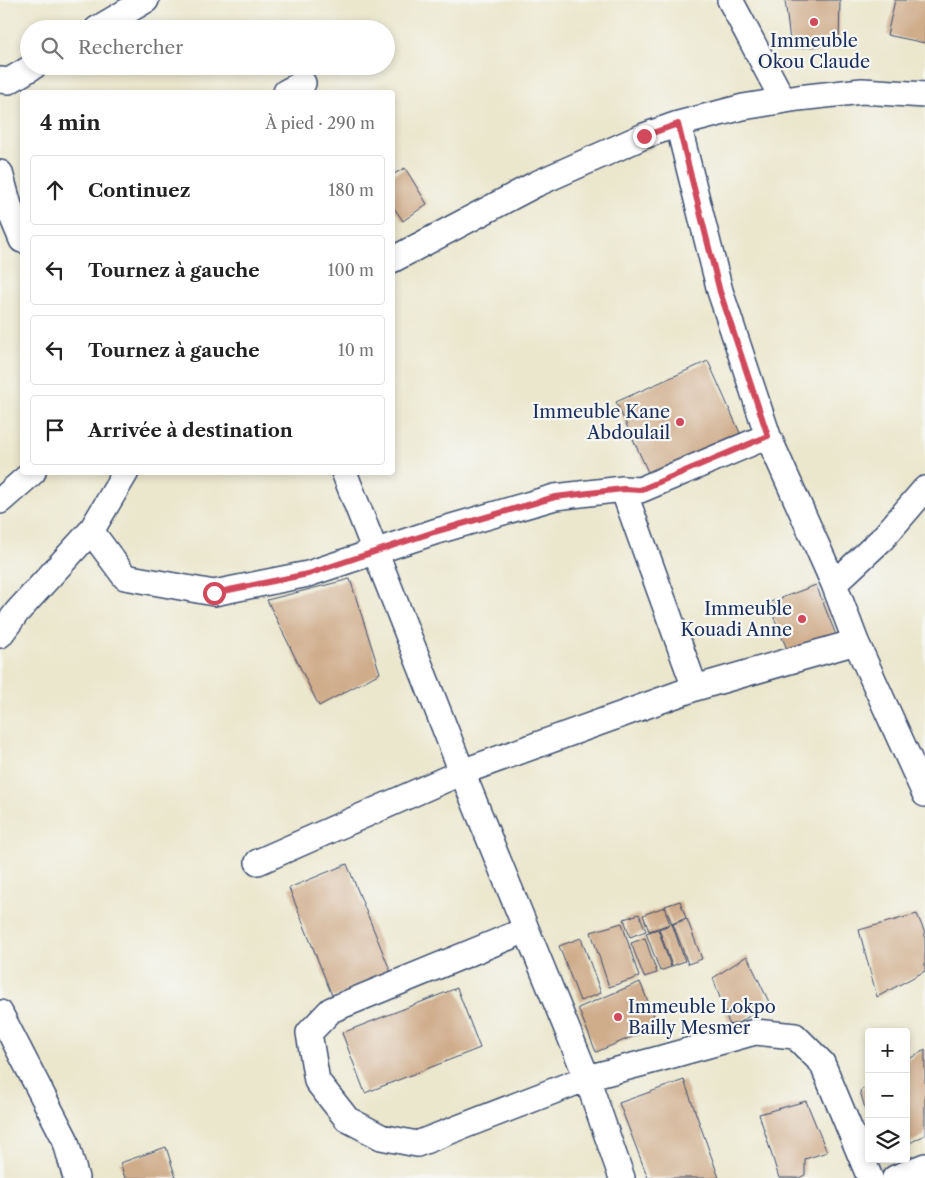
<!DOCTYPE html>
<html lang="fr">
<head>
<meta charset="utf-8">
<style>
  :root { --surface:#fff; --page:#f2f2f2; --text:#222; --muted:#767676; --line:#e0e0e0 }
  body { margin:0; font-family:"Libre Caslon Text",serif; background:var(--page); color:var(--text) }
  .controls { position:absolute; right:15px; bottom:15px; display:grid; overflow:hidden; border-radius:5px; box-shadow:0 2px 8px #0003 }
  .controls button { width:45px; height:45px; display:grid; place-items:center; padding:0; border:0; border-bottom:1px solid var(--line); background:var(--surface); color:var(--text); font:25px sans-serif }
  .stop { position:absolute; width:15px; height:15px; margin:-11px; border:4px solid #d1495b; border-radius:50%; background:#fff }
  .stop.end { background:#d1495b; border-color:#fff; box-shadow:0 1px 5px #0008 }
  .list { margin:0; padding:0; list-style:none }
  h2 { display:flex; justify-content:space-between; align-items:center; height:65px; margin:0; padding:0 20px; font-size:21px }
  h2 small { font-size:16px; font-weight:400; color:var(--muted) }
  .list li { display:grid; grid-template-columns:32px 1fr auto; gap:15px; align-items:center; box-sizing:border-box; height:70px; margin:0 10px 10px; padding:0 10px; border:1px solid var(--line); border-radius:5px }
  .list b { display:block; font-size:19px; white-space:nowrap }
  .list em { font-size:16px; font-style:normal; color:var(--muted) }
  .icon { flex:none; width:28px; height:28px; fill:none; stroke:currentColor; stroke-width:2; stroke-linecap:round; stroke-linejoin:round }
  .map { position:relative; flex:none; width:925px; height:1178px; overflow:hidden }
  .search { position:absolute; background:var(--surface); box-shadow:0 2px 8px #0003; left:20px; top:20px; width:375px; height:55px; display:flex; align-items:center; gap:12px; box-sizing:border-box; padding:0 18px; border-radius:28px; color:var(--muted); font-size:19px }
  .panel { position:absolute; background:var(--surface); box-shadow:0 2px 8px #0003; left:20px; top:90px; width:375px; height:385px; border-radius:5px }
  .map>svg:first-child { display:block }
</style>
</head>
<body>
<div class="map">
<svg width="925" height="1178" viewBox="0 0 925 1178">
  <rect width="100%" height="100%" fill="#f6f6f2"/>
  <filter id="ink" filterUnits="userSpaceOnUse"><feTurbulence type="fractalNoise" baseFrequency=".02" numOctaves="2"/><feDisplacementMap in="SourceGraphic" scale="10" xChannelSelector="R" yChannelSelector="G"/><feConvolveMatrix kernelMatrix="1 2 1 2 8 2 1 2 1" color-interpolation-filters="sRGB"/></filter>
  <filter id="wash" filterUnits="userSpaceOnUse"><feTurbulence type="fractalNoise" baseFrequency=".0096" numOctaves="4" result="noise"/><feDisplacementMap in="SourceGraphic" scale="20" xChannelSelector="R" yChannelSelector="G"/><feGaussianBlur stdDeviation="1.12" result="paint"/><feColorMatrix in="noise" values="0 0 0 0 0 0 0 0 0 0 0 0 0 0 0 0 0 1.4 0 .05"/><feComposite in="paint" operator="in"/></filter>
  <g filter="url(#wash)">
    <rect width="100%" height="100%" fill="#ebe7cd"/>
    <g id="blocks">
      <!-- building -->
      <path fill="#cfac8a" d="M785 0H840L839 44 791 49Z
        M895 0H925V43L887 35Z
        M405 168 427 204 403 221 392 205V175Z
        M708 361 744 442 653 483 616 402Z
        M350 579 380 673 319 706 267 600Z
        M816 585 836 635 789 654 768 603Z
        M347 864 392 975 333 998 289 888Z
        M680 901 686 918 672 924 665 906Z
        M664 907 670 924 649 931 643 915Z
        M639 914 646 931 630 937 624 919Z
        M917 914 925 933V971L877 997 859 930Z
        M687 919 702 959 688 964 673 924Z
        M622 923 639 977 609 987 591 932Z
        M672 924 685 961 672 966 659 929Z
        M658 929 671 967 660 971 646 933Z
        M581 938 601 993 580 1001 559 946Z
        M645 938 657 973 644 977 631 943Z
        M747 956 769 1002 731 1029 713 978Z
        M640 982 658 1026 596 1052 578 1008Z
        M457 988 480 1048 365 1093 342 1033Z
        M925 1049V1135L906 1145V1061Z
        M684 1080 719 1178H648L619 1103Z
        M869 1085V1119H868L860 1091Z
        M806 1101 827 1152 805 1159V1175L799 1178H779L759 1114Z
        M166 1147 176 1178H125L120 1163Z"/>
    </g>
  </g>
  <g filter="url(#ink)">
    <use href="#blocks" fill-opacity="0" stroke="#3a4b6f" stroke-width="1"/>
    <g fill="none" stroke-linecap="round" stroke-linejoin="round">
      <!-- minor casing -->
      <g stroke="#3a4b6f" stroke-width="28">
        <path id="minor" d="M730 0 783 100
          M97 29 146 0
          M0 80 9 81 34 66
          M286 92 303 83
          M678 124 720 291 768 436 834 584 856 642 925 794
          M0 173 12 216 22 240
          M392 260 536 184 644 136 678 124 743 107 798 98 862 91 925 95
          M344 472 462 772 587 1078 622 1178
          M623 489 695 688
          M0 501 33 472
          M91 531 125 577 214 593 308 574 434 532 555 497 623 489 640 490 768 436
          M834 584 882 539 925 489
          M0 635 17 612 91 531 126 472
          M258 862 462 772 695 688 856 642
          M526 930 331 1010 309 1033 317 1081 347 1119 381 1137 417 1144 587 1078 655 1060 755 1032 795 1036 822 1063 870 1178
          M0 1013 65 1139 76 1178
          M895 1178 925 1166"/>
      </g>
      <!-- minor -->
      <use href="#minor" stroke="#fff" stroke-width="25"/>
    </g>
  </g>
  <g fill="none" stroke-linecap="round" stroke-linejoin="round" filter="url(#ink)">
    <!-- route -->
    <path stroke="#d1495b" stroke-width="6" d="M214 593 308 574 434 532 555 497 623 489 640 490 768 436 720 292 678 124 644 136"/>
  </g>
  <!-- markers -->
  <g fill="#d1495b" stroke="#f6f6f2" stroke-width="2">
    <circle cx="814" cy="22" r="5"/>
    <circle cx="680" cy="422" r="5"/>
    <circle cx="802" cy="619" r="5"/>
    <circle cx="618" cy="1017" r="5"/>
  </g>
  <g text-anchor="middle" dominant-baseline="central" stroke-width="4.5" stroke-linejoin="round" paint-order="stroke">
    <!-- poi labels -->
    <g font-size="18" fill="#1b2f5e" stroke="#f6f6f2" text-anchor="end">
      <text x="814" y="41" text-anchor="middle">Immeuble<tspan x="814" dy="21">Okou Claude</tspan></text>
      <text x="670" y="412">Immeuble Kane<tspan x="670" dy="21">Abdoulail</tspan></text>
      <text x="792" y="609">Immeuble<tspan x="792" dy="21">Kouadi Anne</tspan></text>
      <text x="628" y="1007" text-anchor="start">Immeuble Lokpo<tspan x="628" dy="21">Bailly Mesmer</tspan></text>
    </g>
  </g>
</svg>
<div class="controls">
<button>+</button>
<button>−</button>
<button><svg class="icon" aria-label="layers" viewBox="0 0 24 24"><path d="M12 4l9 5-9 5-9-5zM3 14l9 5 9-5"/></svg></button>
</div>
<div class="stop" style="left:214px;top:593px"></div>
<div class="stop end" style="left:644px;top:136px"></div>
<div class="search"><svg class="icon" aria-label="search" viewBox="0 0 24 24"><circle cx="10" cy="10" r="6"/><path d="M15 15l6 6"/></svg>Rechercher</div>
<section class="panel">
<h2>4 min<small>À pied · 290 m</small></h2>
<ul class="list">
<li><svg class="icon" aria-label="ahead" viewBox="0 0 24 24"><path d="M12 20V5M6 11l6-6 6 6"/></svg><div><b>Continuez</b></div><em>180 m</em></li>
<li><svg class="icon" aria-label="left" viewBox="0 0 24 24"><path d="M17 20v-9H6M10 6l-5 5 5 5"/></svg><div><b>Tournez à gauche</b></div><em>100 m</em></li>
<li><svg class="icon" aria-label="left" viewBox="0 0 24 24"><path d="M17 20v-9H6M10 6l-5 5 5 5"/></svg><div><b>Tournez à gauche</b></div><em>10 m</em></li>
<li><svg class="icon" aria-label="arrive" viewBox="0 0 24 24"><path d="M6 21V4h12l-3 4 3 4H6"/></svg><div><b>Arrivée à destination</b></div></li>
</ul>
</section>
</div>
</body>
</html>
